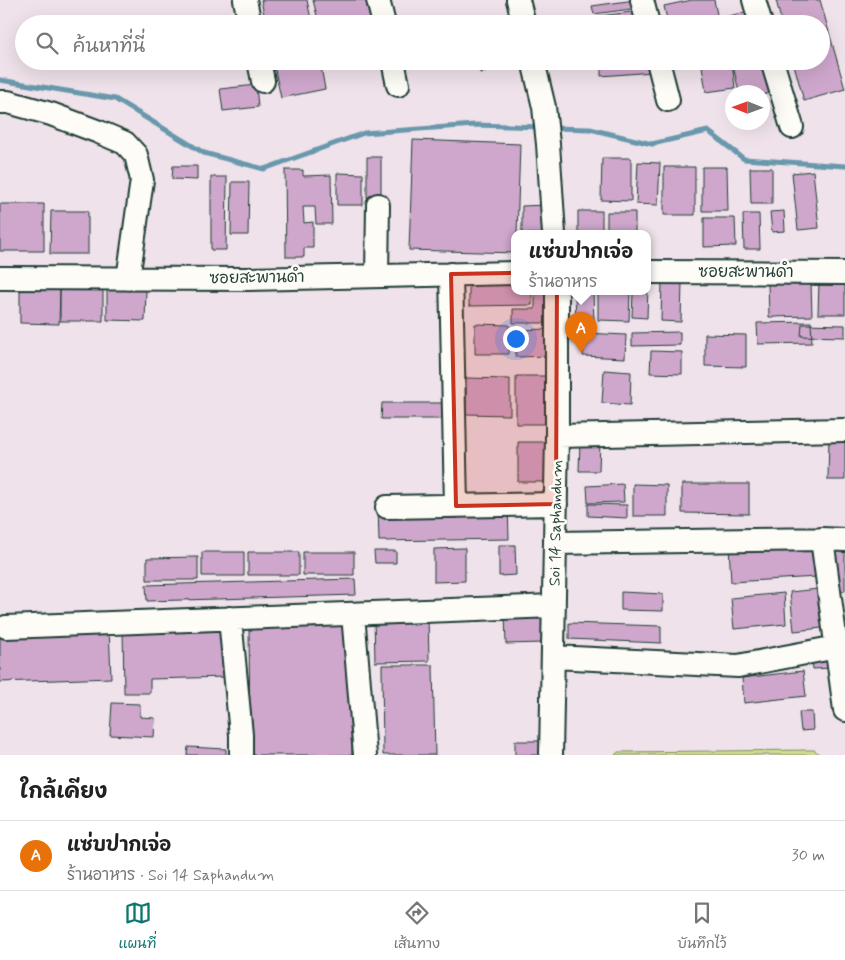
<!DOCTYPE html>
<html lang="th">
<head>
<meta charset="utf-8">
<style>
  :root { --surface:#fff; --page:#f2f2f2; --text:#222; --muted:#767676; --line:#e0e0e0; --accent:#0f766e }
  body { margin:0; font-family:Mynerve,"Playpen Sans Thai",sans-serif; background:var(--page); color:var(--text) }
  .compass { position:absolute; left:725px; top:85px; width:45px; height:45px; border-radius:50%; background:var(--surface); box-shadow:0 5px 20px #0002; rotate:271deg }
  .you { position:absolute; left:515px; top:338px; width:18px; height:18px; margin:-12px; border:4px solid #fff; border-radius:50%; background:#1a73e8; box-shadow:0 0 0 8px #1a73e833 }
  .badge { display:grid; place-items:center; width:32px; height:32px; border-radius:50%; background:var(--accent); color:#fff; font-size:16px; font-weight:700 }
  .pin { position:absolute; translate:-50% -41px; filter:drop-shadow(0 1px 2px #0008) }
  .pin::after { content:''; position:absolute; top:26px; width:18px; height:15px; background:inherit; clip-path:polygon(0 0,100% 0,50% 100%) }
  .popup { position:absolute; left:511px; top:230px; width:140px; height:65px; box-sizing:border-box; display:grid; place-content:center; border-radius:10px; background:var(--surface); filter:drop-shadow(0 1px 4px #0005); font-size:16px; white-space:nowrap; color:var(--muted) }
  .popup b { font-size:19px; color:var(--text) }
  .popup::after { content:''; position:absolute; left:50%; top:100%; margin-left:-10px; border:10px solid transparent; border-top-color:var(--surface) }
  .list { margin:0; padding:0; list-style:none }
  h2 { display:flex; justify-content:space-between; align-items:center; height:65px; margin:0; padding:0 20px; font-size:21px }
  h2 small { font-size:16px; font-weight:400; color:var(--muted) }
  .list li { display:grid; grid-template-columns:32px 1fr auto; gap:15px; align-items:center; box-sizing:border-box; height:70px; padding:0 20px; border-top:1px solid var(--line) }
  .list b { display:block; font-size:19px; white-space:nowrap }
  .list p { margin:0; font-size:16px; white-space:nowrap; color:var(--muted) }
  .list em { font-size:16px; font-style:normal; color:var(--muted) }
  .icon { flex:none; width:28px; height:28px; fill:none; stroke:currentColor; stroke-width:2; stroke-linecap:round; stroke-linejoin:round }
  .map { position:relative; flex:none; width:845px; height:755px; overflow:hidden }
  .search { position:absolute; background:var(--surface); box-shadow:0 5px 20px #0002; left:15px; right:15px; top:15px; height:55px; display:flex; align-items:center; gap:12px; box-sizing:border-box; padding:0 18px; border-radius:28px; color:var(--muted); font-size:19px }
  .sheet { height:135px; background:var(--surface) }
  nav { display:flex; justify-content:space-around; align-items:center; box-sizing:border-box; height:70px; border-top:1px solid var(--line); background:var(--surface); font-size:14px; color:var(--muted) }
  nav a { display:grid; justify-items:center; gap:2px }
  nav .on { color:var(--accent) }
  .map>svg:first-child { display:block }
</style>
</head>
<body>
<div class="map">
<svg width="845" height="755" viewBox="0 0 845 755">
  <rect width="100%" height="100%" fill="#efe2ea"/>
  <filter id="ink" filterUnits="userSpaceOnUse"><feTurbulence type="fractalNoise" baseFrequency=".02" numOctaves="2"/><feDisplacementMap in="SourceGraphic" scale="10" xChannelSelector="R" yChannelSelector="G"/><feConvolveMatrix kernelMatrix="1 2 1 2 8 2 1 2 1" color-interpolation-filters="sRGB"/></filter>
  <g filter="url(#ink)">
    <!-- green -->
    <path fill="#d0dd91" stroke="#788d62" d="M814 750 820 755H615L618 752Z"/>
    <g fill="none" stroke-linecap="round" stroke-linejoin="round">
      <!-- stream -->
      <path stroke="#6998ac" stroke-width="5" d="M0 80 115 99 204 153 264 169 364 133 475 125 541 127
        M552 128 590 129 652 144 708 131 744 159 845 166"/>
    </g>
    <!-- building -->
    <path fill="#cfa7cd" stroke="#1f3d34" d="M261 0H307L312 24H266Z
      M313 0H366L372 24H319Z
      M635 0 639 8 594 14 592 6Z
      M692 0H714L719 24H668L664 6Z
      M776 0H820L845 89 804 101 793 61H821V24H782Z
      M754 10 757 21 743 24H727L725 17Z
      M639 11 640 24H601L600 16Z
      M514 18 515 24H486Z
      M273 61H320L325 89 281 98Z
      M478 61H523L524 63 480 73Z
      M601 61H652L653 72 601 76Z
      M732 61H768L775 92 762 95V92H739Z
      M732 62 735 88 706 92 702 66Z
      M256 85 258 107 223 111 220 89Z
      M413 140 520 144 517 234H515V253L409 250Z
      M367 157H381V198H367Z
      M602 158H631V201L601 200Z
      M638 162 660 163 658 205 636 204Z
      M173 166H197V180L172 179Z
      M664 167H695V215H664Z
      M702 167H727L728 211H702Z
      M750 168H772V204H751Z
      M285 170H303V176L331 175 332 224H316L315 207H303L304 223 313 222V248H304V257H286Z
      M813 171 819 228 798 230 792 173Z
      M337 173 363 174V205H337Z
      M211 177H227L226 250H211Z
      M232 182H249L248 235H231Z
      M0 204H44V251H0Z
      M547 205 548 234H522V206Z
      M51 211H88V254H50Z
      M578 211H602V234H578Z
      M784 211 785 231 772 232 770 212Z
      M607 212H635V234H607Z
      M743 214H759L760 249H744Z
      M704 218H735L736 246 704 247Z
      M662 281 682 282 681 322 661 321Z
      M819 281 845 282V314H818Z
      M768 283H811L812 316 769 317Z
      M469 284H515V292H532V305L469 306Z
      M648 285 647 318 632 317 633 292H647Z
      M60 287H103V321H60Z
      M20 290H60L59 324 20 323Z
      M107 290H146L145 321 107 320Z
      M535 292H555L554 323H513V309H535Z
      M575 292H593L594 322H576Z
      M598 292H630L629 321 598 320Z
      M811 322 812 343 758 344 757 323Z
      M475 324 509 325V354H475Z
      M802 324 845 325V337L801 336Z
      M551 329 552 356 516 357 515 330Z
      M680 332V345L632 346V333Z
      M584 333 626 335 625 358 583 356Z
      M705 334 746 335V367L705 366Z
      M651 351 682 352V374L650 373Z
      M604 370 631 372 630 405 602 403Z
      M516 376H552V424H516Z
      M466 378 510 379V415L466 414Z
      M382 403H443V419H381Z
      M829 437H845V480H828Z
      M580 441H600L599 471H579Z
      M518 442H551V482H518Z
      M623 484 624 502 588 503 587 486Z
      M633 484 667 485V516H633Z
      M682 484H749V514L682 513Z
      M508 503 509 539 379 541 378 505Z
      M588 504 627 505V518L588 516Z
      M815 541 817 577 731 582 729 546Z
      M499 545H515L516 575 499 576Z
      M845 545V591L837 592 831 550Z
      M465 548V581L434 582V549Z
      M374 551H396V563H375Z
      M202 552H244V576H202Z
      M248 552H299V575H248Z
      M303 552H354V575H303Z
      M198 557V580H147V558Z
      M355 579 356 595 147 601 146 585Z
      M828 588 831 627 794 631 790 592Z
      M621 592 663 594V611L621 610Z
      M784 593 786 624 734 629 731 598Z
      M542 614 543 643 506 644 505 615Z
      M428 615 429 661 375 662 374 616Z
      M352 623V755H250L249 624Z
      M569 623 661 626V643L569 639Z
      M226 626 227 677 150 679V693H124L123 627Z
      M109 627 111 678 0 682V631Z
      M831 651 832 668 813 669 811 652Z
      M382 665H433L435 755H383Z
      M803 671 806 696 744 703 742 678Z
      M112 703 140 704V717L155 718 154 737 110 735Z
      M799 712H812L813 730 801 731Z
      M515 741H547V755H515Z
      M188 747 226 749V755H187Z"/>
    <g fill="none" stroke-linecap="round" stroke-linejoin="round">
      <!-- minor casing -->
      <g stroke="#1f3d34" stroke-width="26">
        <path id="minor" d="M245 0 250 24
          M378 0 384 24
          M518 0 524 24
          M642 0 648 24
          M754 0 761 24
          M259 61 263 81
          M393 61 398 85
          M533 61 544 107 548 144 554 234
          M658 61 668 100
          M772 61 792 127
          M0 102H8L51 114 99 132 125 143 136 155 142 180 128 279
          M647 272 845 273
          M451 274 456 506
          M377 276 378 205
          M0 278 248 279 515 273
          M557 436 845 430
          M387 507 556 504
          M822 539 845 710
          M555 543 822 539 845 540
          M353 614 365 755
          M230 618 241 735V755
          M6 627 554 606
          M553 657 738 666 837 647
          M551 755 557 436V292"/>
      </g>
      <!-- minor -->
      <use href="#minor" stroke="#fdfcf7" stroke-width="22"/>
    </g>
  </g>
  <!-- marked area -->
  <path fill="#c8321e" fill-opacity="0.2" stroke="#c8321e" stroke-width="4" stroke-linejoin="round" d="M557 272 556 504 456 506 451 274Z"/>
  <g text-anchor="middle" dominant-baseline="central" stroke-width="5" stroke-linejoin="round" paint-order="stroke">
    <!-- street labels -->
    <g font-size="16" fill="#1f3d34" stroke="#fdfcf7">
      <text x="746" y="272">ซอยสะพานดำ</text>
      <text transform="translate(257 278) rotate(-1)">ซอยสะพานดำ</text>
      <text transform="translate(556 523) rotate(-89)">Soi 14 Saphandum</text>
    </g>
  </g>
</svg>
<svg class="compass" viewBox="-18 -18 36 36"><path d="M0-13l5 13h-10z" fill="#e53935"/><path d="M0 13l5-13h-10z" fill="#767676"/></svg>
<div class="you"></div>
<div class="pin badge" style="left:581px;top:353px;background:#e8710a">A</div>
<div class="popup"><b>แซ่บปากเจ่อ</b>ร้านอาหาร</div>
<div class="search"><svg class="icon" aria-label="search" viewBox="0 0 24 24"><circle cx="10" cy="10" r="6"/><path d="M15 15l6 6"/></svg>ค้นหาที่นี่</div>
</div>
<section class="sheet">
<h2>ใกล้เคียง<small></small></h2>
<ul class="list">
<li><span class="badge" style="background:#e8710a">A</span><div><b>แซ่บปากเจ่อ</b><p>ร้านอาหาร · Soi 14 Saphandum</p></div><em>30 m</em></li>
</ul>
</section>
<nav>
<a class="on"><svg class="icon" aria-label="map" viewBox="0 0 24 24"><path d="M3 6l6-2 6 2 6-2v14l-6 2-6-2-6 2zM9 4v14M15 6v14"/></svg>แผนที่</a>
<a><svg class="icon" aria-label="directions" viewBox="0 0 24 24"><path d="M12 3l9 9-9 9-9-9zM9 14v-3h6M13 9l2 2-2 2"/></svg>เส้นทาง</a>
<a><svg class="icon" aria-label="saved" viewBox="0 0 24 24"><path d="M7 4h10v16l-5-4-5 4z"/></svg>บันทึกไว้</a>
</nav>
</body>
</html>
